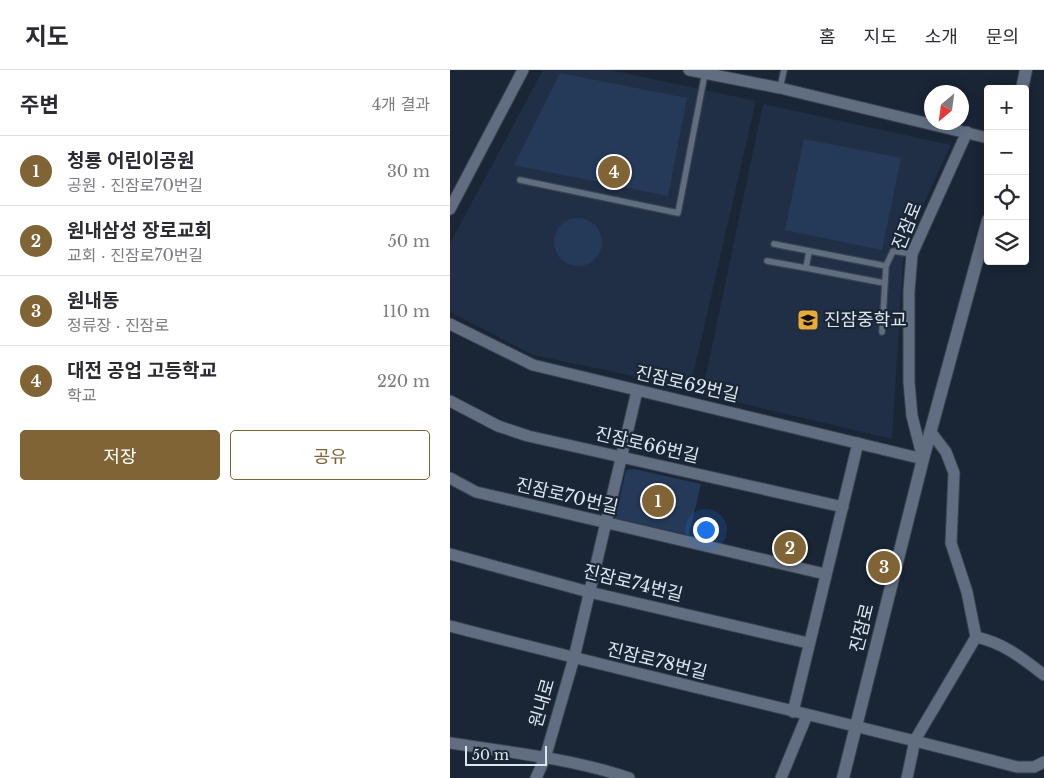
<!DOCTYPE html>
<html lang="ko">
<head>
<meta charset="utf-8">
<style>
  :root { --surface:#fff; --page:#f2f2f3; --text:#2b2b33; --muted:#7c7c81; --line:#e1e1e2; --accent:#806435 }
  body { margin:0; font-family:"Libre Baskerville","Noto Sans KR",serif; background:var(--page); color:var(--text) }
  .controls { position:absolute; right:15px; top:15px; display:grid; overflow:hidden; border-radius:5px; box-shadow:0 2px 12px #0003 }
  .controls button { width:45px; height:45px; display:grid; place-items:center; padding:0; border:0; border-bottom:1px solid var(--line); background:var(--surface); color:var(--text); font:25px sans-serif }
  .compass { position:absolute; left:474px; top:15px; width:45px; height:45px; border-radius:50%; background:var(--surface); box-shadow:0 2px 12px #0003; rotate:209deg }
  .scale { position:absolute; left:15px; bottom:12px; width:82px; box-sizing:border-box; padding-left:5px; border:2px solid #dde5ef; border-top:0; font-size:14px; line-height:18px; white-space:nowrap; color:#dde5ef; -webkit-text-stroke:4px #1a2535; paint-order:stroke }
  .you { position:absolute; left:255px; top:459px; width:18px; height:18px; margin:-12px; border:4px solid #fff; border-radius:50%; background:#1a73e8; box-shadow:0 0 0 8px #1a73e833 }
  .badge { display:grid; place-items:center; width:32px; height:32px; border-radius:50%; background:var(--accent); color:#fff; font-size:16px; font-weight:700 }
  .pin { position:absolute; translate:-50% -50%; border:2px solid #fff; box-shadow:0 1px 5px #0006 }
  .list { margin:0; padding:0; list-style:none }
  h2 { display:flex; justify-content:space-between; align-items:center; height:65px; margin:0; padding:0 20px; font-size:21px }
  h2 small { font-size:16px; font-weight:400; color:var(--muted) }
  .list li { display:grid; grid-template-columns:32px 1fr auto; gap:15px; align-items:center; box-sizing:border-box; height:70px; padding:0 20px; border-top:1px solid var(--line) }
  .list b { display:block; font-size:19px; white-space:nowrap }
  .list p { margin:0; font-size:16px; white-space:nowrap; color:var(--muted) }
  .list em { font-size:16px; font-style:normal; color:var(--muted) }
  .actions { display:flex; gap:10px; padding:15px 20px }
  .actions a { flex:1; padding:11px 0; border:1px solid var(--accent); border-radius:5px; text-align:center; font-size:18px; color:var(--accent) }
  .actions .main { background:var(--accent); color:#fff }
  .icon { flex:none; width:28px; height:28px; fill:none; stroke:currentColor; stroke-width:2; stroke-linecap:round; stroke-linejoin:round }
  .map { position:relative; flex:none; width:594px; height:708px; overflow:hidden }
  header { display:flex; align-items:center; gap:30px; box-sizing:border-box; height:70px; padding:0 25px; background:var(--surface); border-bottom:1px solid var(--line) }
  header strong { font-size:24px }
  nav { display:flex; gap:28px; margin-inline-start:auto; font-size:18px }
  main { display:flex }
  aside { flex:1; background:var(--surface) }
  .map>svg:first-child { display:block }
</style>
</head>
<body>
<header>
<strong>지도</strong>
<nav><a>홈</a><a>지도</a><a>소개</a><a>문의</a></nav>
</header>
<main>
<aside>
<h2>주변<small>4개 결과</small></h2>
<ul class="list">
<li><span class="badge">1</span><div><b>청룡 어린이공원</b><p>공원 · 진잠로70번길</p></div><em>30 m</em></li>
<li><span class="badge">2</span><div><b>원내삼성 장로교회</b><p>교회 · 진잠로70번길</p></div><em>50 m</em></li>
<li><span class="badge">3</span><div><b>원내동</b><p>정류장 · 진잠로</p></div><em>110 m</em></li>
<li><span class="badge">4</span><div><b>대전 공업 고등학교</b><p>학교</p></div><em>220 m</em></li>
</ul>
<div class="actions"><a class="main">저장</a><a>공유</a></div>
</aside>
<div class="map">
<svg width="594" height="708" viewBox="0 0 594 708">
  <rect width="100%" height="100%" fill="#1a2535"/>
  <!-- built -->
  <path fill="#202f45" d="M93 0H161L306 31 240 318 83 285 0 242V173Z
    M313 34 501 75 454 176 442 369 252 324Z"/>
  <!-- green -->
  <path fill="#253a59" d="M110 3 237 28 218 126 64 95Z
    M354 69 451 88 432 180 335 160Z
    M104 172a24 24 0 1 1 48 0a24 24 0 1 1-48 0Z
    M184 399 251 414 239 465 165 448 176 400Z"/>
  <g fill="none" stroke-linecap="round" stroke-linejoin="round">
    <!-- lane casing -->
    <g stroke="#39424f" stroke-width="8">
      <path id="lane" d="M330 18 334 0
        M70 110 228 143 255 3
        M324 174 436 196 443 181 462 184
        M317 191 356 198 359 181
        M356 198 434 213
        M432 262 436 196"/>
    </g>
    <!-- street casing -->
    <g stroke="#39424f" stroke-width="13">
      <path id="street" d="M239 0 330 18 538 68
        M0 139 73 0
        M0 254 83 295 473 389 462 346 459 312V221L462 184 517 62
        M0 331 48 356 78 366 393 437
        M480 361 496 382 504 403 501 473 517 522 526 567
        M0 408 26 422 375 504
        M0 484 139 522 358 573
        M0 556C188 605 379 648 567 697H584L594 692
        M343 642 408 373
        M0 673C58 682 124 689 179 708
        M86 708 95 688 124 588 187 321
        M331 708 357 645
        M457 708 465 670 526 567C554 573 572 588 594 605"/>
    </g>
    <!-- secondary casing -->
    <g stroke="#39424f" stroke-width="14">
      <path id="secondary" d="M572 19 576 0
        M393 708 473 389 538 150"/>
    </g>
    <!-- lane -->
    <use href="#lane" stroke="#616d81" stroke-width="5.5"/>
    <!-- street -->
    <use href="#street" stroke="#616d81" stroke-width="11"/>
    <!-- secondary -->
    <use href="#secondary" stroke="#616d81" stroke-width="12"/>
  </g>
  <!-- icons -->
  <defs>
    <g id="school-square" transform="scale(1.125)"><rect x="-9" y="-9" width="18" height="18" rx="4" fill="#e9aa38" stroke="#1a2535"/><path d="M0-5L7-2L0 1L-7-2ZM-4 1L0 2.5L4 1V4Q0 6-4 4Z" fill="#111"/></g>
  </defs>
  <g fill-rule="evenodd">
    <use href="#school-square" x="358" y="250"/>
  </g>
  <g text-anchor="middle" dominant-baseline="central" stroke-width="4.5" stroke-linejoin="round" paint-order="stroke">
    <!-- street labels -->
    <g font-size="18" fill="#dde5ef" stroke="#1a2535">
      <text transform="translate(457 156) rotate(-68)">진잠로</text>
      <text transform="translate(237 314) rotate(13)">진잠로62번길</text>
      <text transform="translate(197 375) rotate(13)">진잠로66번길</text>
      <text transform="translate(117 426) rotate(13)">진잠로70번길</text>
      <text transform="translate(183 513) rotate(14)">진잠로74번길</text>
      <text transform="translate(412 558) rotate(-76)">진잠로</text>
      <text transform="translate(207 591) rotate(14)">진잠로78번길</text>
      <text transform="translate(92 633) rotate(-74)">원내로</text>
    </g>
    <!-- poi labels -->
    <g font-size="18" fill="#dde5ef" stroke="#1a2535" text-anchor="start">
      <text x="374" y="250">진잠중학교</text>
    </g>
  </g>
</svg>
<div class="controls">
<button>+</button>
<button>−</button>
<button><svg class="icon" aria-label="locate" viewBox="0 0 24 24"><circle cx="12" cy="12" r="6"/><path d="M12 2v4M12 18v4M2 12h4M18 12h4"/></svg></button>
<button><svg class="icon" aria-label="layers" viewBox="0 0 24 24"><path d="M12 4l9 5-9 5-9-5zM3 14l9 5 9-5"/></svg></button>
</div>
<svg class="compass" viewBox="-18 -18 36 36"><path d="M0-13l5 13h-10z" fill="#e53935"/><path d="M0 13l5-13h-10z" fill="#7c7c81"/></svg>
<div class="scale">50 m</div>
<div class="you"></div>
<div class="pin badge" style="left:208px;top:431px">1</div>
<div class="pin badge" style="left:340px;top:478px">2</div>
<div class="pin badge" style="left:434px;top:497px">3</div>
<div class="pin badge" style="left:164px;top:102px">4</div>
</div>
</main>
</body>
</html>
